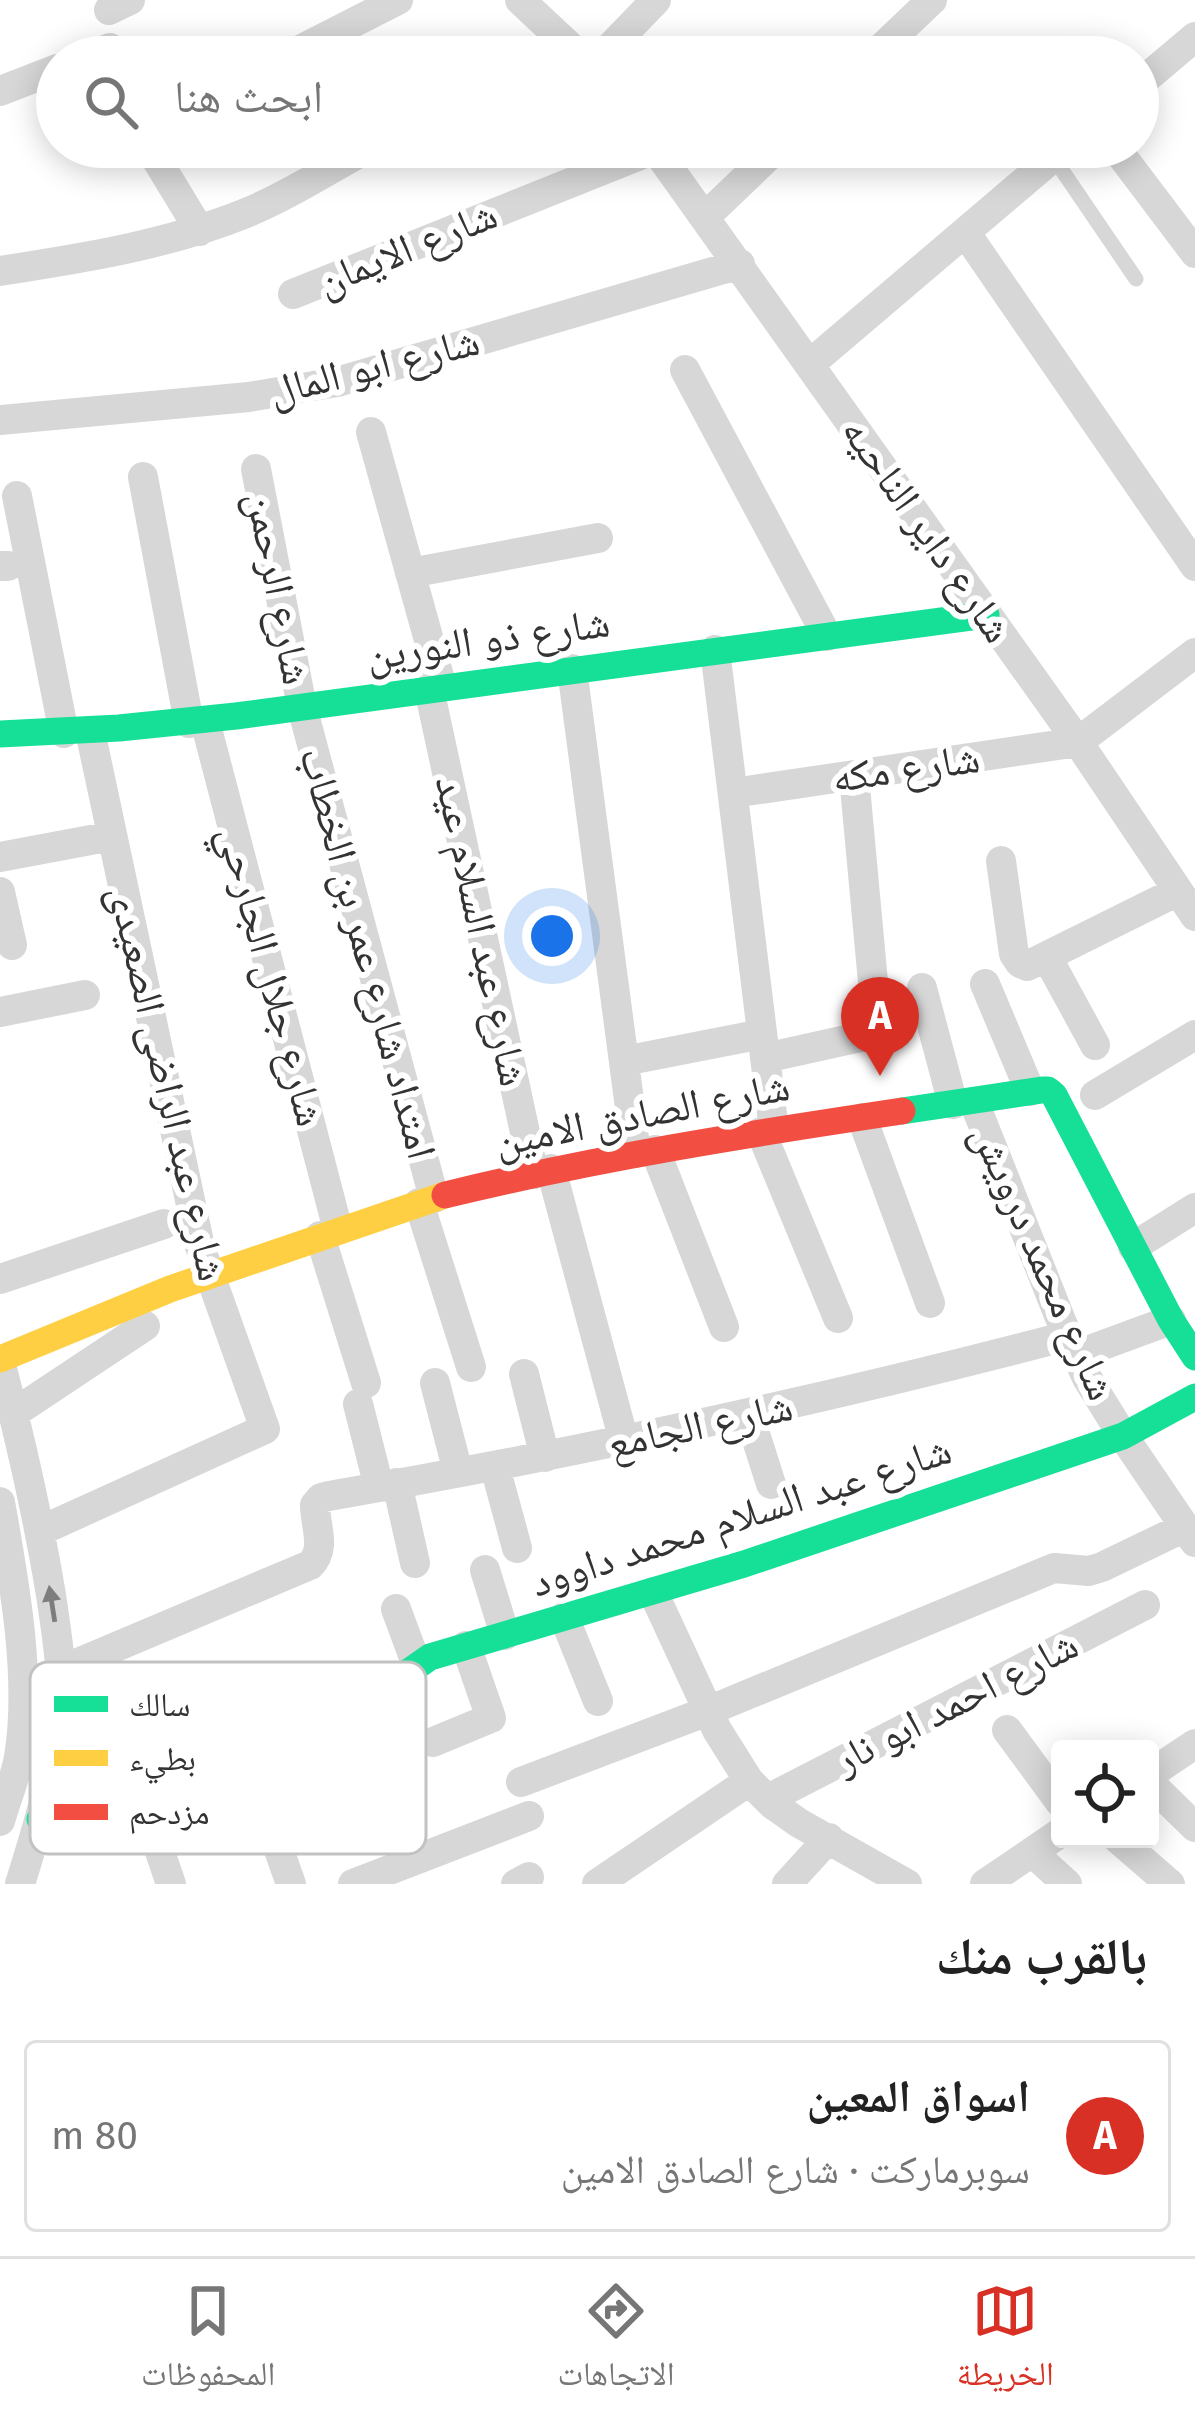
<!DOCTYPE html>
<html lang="ar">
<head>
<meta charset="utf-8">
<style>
  :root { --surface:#fff; --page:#f6f6f6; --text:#222; --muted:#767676; --line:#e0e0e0; --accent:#d93025 }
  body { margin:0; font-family:"Fira Sans","Noto Naskh Arabic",sans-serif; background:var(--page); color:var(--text); direction:rtl }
  .controls { position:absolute; right:36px; bottom:36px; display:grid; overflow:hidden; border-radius:12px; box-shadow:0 6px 30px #0003 }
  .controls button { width:108px; height:108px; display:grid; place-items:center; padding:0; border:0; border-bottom:3px solid var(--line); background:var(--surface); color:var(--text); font:60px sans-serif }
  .you { position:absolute; left:552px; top:936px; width:42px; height:42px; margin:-30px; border:9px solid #fff; border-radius:50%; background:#1a73e8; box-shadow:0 0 0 18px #1a73e833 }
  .badge { display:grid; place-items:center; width:78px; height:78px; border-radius:50%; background:var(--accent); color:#fff; font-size:39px; font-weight:700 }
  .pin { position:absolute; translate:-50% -99px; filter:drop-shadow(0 3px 6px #0008) }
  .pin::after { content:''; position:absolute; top:63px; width:42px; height:36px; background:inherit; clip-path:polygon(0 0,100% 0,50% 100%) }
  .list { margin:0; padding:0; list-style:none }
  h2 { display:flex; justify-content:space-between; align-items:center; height:156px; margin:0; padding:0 48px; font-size:51px }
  h2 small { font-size:39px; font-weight:400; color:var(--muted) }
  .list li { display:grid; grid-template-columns:78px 1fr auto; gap:36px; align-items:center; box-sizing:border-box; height:192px; margin:0 24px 24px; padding:0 24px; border:3px solid var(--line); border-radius:12px }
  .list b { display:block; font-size:45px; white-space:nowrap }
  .list p { margin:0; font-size:39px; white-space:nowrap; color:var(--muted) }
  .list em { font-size:39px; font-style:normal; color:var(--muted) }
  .icon { flex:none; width:66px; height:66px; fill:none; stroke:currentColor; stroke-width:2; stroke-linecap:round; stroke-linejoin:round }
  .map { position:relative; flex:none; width:1195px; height:1884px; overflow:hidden; direction:ltr }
  .search { position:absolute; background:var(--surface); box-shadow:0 6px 30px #0003; left:36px; right:36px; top:36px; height:132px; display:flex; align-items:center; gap:30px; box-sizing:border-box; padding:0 42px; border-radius:66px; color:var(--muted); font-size:45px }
  .sheet { height:372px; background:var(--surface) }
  nav { display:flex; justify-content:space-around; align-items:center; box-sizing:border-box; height:168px; border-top:3px solid var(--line); background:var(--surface); font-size:33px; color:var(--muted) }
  nav a { display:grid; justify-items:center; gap:6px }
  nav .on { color:var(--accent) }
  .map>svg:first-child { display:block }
</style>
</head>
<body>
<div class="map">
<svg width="1195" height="1884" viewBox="0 0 1195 1884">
  <rect width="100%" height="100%" fill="#fff"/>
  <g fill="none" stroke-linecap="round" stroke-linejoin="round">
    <!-- lane -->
    <path stroke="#d7d7d7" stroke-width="15" d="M1053 157 1136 279"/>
    <!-- street -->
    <path stroke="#d7d7d7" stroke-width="30" d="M520 0 581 57
      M109 10 130 0
      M87 57 110 48
      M286 57 398 0
      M601 57 656 0
      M872 57 932 0
      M1138 85 1195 37
      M0 91 57 69
      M149 147 200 231
      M654 147 1078 742 1195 916
      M1115 147 1195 253
      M705 217 778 147
      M965 232 1195 566
      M0 271C84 258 167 245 246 213 288 196 329 169 370 147
      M293 294 655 149
      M810 364 1065 147
      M685 370 827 636
      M0 420 249 397 337 382 740 264
      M371 432 442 687
      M256 469 302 707 434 1198
      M143 477 189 723
      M17 496 64 733
      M0 566H8
      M410 573 598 538
      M715 650 774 1130
      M572 669 636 1153
      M429 689 534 1174
      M205 721 338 1230
      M854 776 874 993
      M733 793 1078 742 1195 653
      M0 857 112 836
      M1001 861 1014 954 1020 963 1027 966 1178 891
      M0 892 12 945
      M1047 957 1095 1045
      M985 984 1030 1091
      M922 988 953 1104
      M0 1012 85 995
      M765 1058 860 1037
      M624 1061 762 1034
      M1095 1095 1195 1035
      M974 1102 1062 1323 1087 1378 1123 1436 1195 1542
      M862 1118 930 1303
      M761 1132 838 1318
      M655 1150 724 1327
      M551 1169 624 1441
      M419 1203 471 1367
      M320 1236 366 1383
      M1133 1247 1195 1208
      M0 1279 164 1224
      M1076 1355 1171 1320
      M0 1361C20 1438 38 1516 51 1595 56 1630 63 1669 60 1705 57 1766 38 1826 20 1884
      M524 1374 545 1457
      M435 1383 458 1472
      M358 1404 379 1487
      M14 1413 145 1326
      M749 1415 771 1484
      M495 1467 517 1548
      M397 1483 415 1563
      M0 1502C14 1581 32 1678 19 1757 15 1779 6 1800 0 1821
      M40 1531 265 1429 200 1247 90 731
      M485 1570 505 1635
      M653 1592 717 1730 749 1781 772 1804 799 1823 907 1884
      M396 1609 416 1663
      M564 1617 598 1701
      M59 1671 310 1565C327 1549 315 1526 315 1505L321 1498 329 1496C578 1453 823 1400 1067 1336
      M1007 1730 1060 1802
      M433 1742 491 1718 466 1646
      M374 1772 406 1863
      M1150 1774 1195 1744
      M521 1782 708 1711 1054 1568 1089 1571 1102 1567 1185 1527
      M1150 1783 1195 1827
      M768 1799 1145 1605
      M263 1805 291 1884
      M1118 1839 1170 1884
      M157 1843 171 1884
      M1032 1852 1067 1884
      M353 1884 529 1816
      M516 1884 529 1877
      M597 1884 749 1781
      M787 1884 829 1838
      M985 1884 1060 1833"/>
    <!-- fast -->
    <path stroke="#16e098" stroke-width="27" d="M0 734 119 728 236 716 986 615
      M902 1111 1042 1090H1048L1054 1095 1171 1320 1195 1357
      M40 1819 380 1692 430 1657 744 1564 1123 1436 1195 1397"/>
    <!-- slow -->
    <path stroke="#ffcf43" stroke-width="27" d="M0 1359 170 1289 445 1195"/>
    <!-- jam -->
    <path stroke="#f24e42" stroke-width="27" d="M445 1195C596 1158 748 1134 902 1111"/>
  </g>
  <!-- one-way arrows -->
  <defs><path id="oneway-solid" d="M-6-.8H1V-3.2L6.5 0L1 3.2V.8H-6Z" transform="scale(3)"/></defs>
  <use fill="#7d7d7d" href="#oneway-solid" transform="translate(52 1604) rotate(-99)"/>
  <g text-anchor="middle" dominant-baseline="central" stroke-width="12" stroke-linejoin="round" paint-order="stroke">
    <!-- street labels -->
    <g font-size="42" fill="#333" stroke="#fff">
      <text transform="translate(407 248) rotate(-22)">شارع الايمان</text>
      <text transform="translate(374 366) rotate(-14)">شارع ابو المال</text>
      <text transform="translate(927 530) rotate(55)">شارع داير الناحيه</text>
      <text transform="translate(279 588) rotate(79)">شارع الرحمن</text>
      <text transform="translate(488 639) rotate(-8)">شارع ذو النورين</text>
      <text transform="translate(906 768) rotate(-8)">شارع مكه</text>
      <text transform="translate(482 931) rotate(78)">شارع عبد السلام عيد</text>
      <text transform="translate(368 953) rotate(75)">امتداد شارع عمر بن الخطاب</text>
      <text transform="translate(272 976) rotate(75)">شارع جلال الجارحي</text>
      <text transform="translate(168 1083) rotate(77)">شارع عبد الراضى الصعيدى</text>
      <text transform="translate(642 1114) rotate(-11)">شارع الصادق الامين</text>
      <text transform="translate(1044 1262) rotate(66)">شارع محمد درويش</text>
      <text transform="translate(700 1425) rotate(-12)">شارع الجامع</text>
      <text transform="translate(741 1516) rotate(-18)">شارع عبد السلام محمد داوود</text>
      <text transform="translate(956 1702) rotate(-27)">شارع احمد ابو نار</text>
    </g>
  </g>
  <!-- legend -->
  <rect x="30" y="1662" width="396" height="192" rx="18" fill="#fff" stroke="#c2c2c2" stroke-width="3"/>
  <rect x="54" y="1696" width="54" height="16" fill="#16e098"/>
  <rect x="54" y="1750" width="54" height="16" fill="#ffcf43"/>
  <rect x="54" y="1804" width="54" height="16" fill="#f24e42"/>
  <g font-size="33" fill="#333">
    <text x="129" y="1716">سالك</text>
    <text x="129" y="1770">بطيء</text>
    <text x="129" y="1824">مزدحم</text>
  </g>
</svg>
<div class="controls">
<button><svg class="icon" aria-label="locate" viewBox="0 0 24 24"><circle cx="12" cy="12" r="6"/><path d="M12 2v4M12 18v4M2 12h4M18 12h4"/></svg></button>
</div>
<div class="you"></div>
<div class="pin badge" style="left:880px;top:1076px">A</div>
<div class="search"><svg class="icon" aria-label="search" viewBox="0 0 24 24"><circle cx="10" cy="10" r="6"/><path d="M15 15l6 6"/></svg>ابحث هنا</div>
</div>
<section class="sheet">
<h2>بالقرب منك<small></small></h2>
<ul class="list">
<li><span class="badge">A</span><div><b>اسواق المعين</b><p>سوبرماركت · شارع الصادق الامين</p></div><em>80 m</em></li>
</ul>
</section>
<nav>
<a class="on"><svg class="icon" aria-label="map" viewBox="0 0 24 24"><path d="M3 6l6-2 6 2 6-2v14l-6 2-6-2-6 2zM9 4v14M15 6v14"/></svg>الخريطة</a>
<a><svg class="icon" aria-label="directions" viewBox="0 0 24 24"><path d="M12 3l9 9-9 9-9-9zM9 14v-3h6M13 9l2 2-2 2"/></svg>الاتجاهات</a>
<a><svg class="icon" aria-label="saved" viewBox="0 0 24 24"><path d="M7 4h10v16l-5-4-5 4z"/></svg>المحفوظات</a>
</nav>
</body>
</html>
